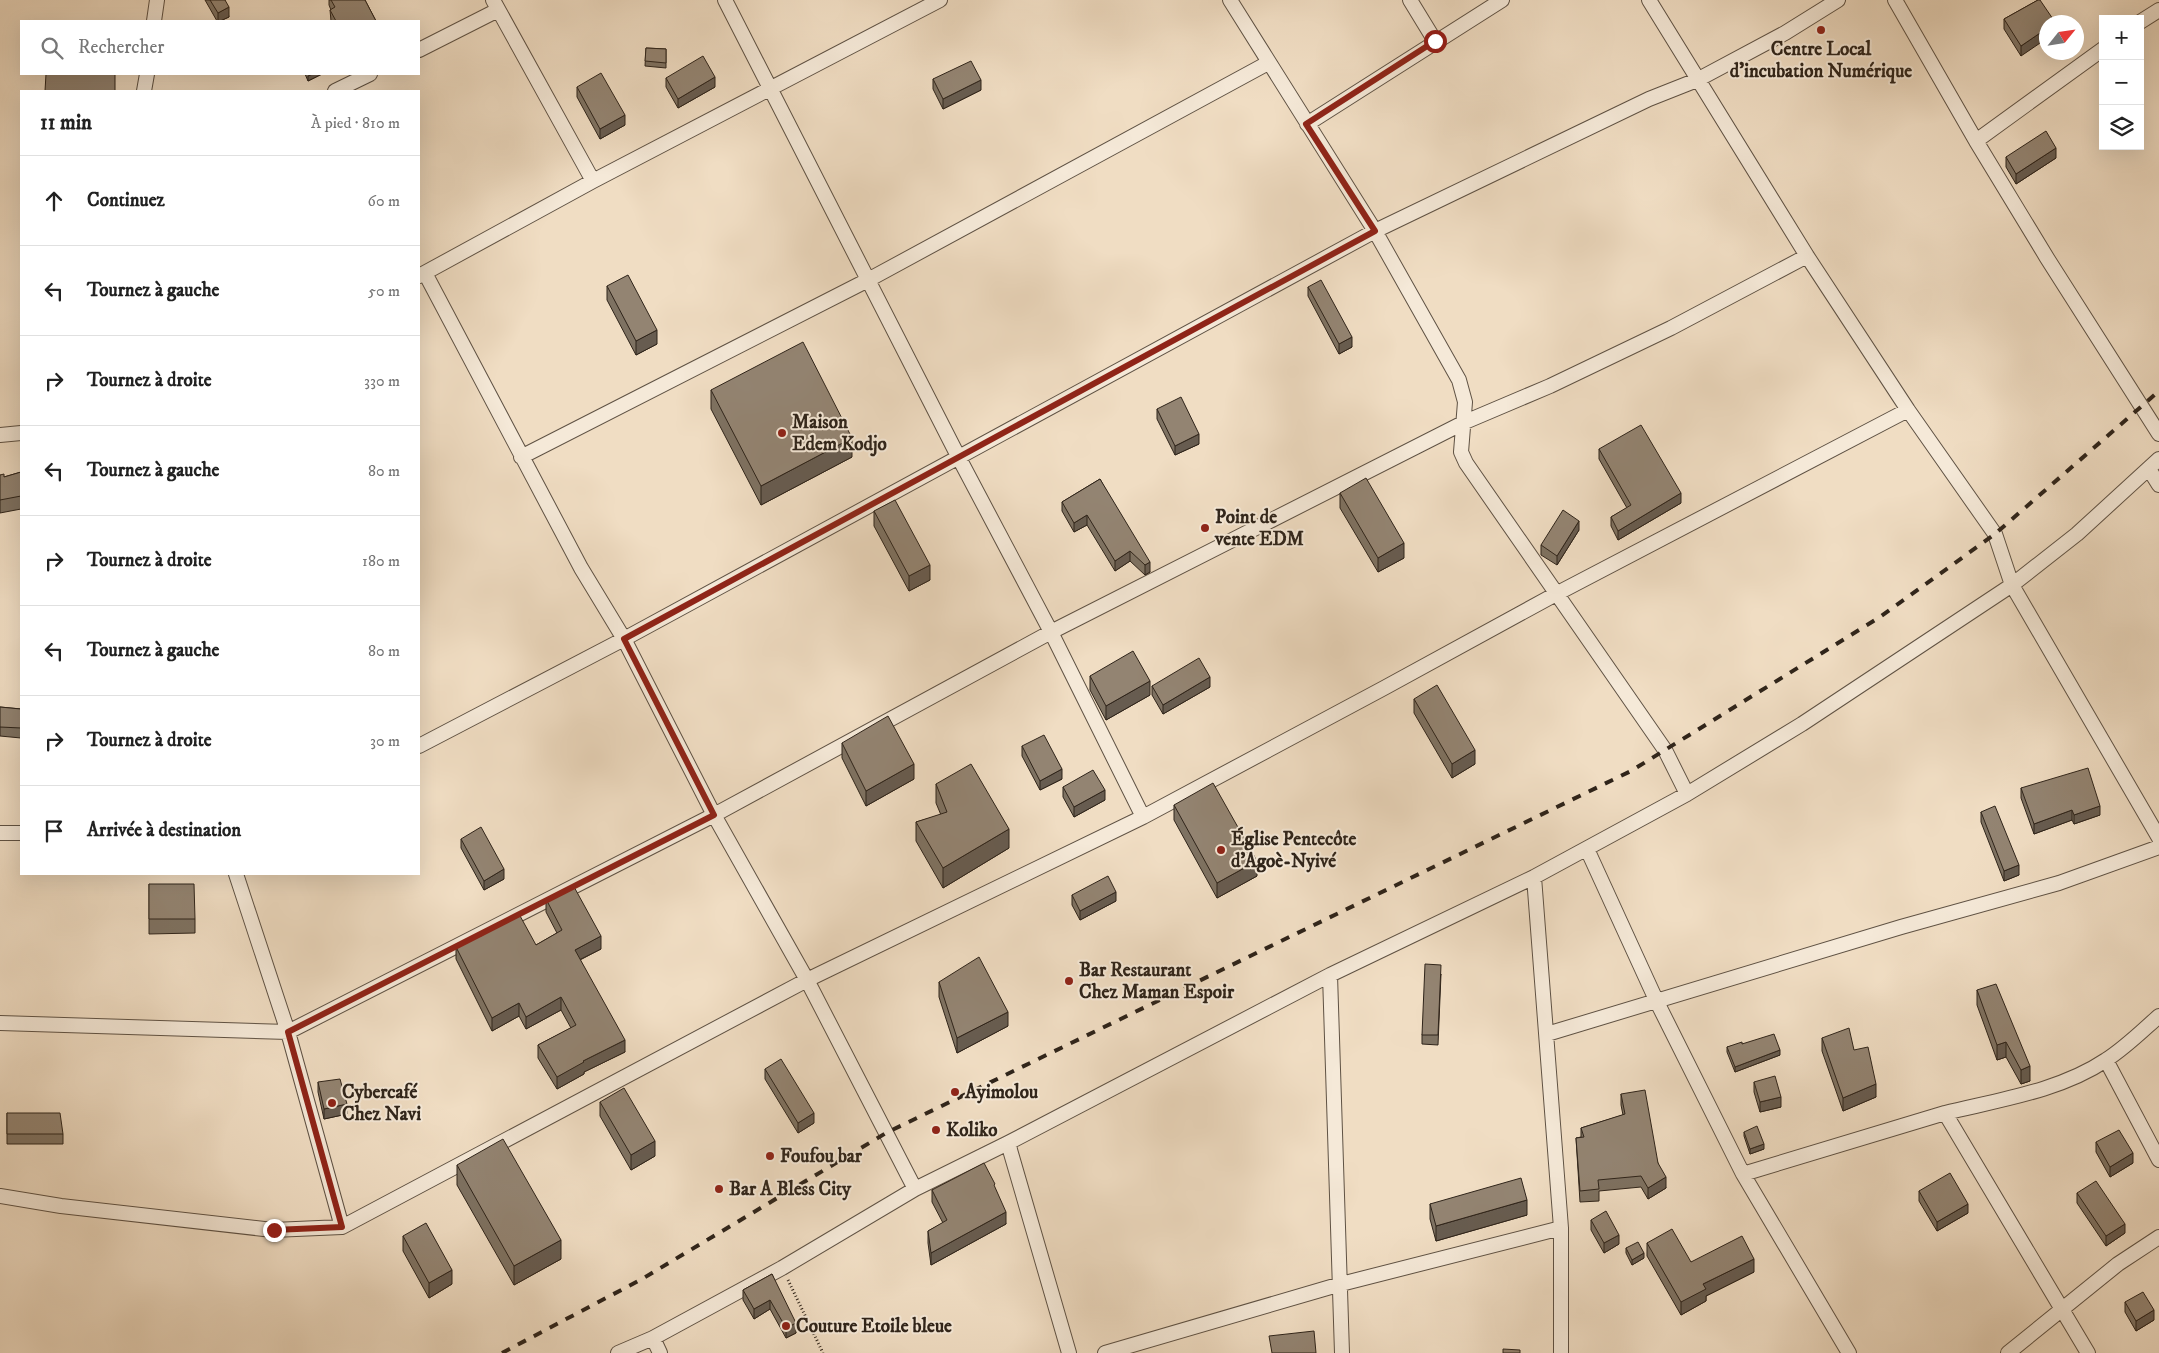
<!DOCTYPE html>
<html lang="fr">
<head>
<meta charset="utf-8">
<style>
  :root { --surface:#fff; --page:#f6f6f6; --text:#222; --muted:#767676; --line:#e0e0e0 }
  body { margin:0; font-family:"IM FELL DW Pica",serif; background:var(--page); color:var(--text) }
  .controls { position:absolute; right:15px; top:15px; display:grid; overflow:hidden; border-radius:0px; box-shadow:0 5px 20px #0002 }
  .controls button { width:45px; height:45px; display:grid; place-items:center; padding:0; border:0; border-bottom:1px solid var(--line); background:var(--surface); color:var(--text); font:25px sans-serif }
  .compass { position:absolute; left:2039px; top:15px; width:45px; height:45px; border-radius:50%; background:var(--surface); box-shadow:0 5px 20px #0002; rotate:60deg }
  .stop { position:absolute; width:15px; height:15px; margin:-11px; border:4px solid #8f2418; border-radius:50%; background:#fff }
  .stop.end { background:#8f2418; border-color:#fff; box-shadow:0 1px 5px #0008 }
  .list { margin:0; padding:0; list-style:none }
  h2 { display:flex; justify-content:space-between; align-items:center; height:65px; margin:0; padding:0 20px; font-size:21px }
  h2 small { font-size:16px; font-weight:400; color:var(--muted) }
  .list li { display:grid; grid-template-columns:32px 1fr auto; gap:15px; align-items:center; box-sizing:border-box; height:90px; padding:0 20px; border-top:1px solid var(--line) }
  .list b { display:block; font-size:19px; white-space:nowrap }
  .list em { font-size:16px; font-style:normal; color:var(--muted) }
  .icon { flex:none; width:28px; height:28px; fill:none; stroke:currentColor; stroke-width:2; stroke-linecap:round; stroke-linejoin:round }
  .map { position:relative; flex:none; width:2159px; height:1353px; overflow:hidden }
  .search { position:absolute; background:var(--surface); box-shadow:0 5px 20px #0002; left:20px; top:20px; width:400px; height:55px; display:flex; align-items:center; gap:12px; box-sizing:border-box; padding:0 18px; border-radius:0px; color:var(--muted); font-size:19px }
  .panel { position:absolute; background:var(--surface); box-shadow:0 5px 20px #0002; left:20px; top:90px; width:400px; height:785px; border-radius:0px }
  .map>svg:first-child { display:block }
</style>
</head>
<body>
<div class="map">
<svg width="2159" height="1353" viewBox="0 0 2159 1353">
  <rect width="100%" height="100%" fill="#f0ddc3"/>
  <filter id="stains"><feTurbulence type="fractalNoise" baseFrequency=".004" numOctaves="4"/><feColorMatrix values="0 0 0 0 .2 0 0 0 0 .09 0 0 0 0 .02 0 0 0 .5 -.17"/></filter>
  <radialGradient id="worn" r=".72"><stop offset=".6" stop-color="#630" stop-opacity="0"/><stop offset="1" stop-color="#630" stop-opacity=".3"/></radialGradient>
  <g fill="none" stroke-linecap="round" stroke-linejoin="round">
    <!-- street casing -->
    <g stroke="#5f5244" stroke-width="16">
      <path id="street" d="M493 0 593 181
        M725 0 959 458 1051 632 1143 817
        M1230 0 1375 231 1459 380 1465 402 1461 452 1466 463 1665 750 1687 794
        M1410 0 1435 41
        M1649 0 1807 256 1908 410 1995 534 2012 585 2159 838
        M1895 0 1976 141 2047 258 2159 434
        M154 21 157 0
        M2140 22 2159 10
        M419 50 498 10
        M144 91 147 74
        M335 91 370 74
        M1307 124 1502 0
        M1976 141 2103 49
        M425 273 581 568 624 639 714 815 807 980 915 1189
        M419 276 593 181 940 0
        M0 435 21 433
        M521 457 868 280 1268 63
        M2149 469 2159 485
        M419 746 624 639 1375 231 1649 99 1697 80 1785 33 1838 0
        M0 833H21
        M1587 849 1657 1002 1743 1174 1849 1353
        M236 874 288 1032 342 1227
        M1534 877 1561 1228V1353
        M1330 975 1342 1353
        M0 1023 288 1032 714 815 1051 632 1465 422 1550 386 1671 328 1807 256
        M1547 1034 1901 927 2059 883 2159 847
        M2106 1060 2159 1160
        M1945 1113C1998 1100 2060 1091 2106 1060 2125 1048 2142 1031 2159 1016
        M1008 1143 1069 1353
        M1743 1174 1945 1113 2088 1353
        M0 1196 61 1206 273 1230 342 1227 807 980 1143 817 1384 688 1556 594 1908 410
        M653 1338 660 1353
        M618 1353 653 1338 782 1268 915 1189 1008 1143 1330 975 1534 877 1687 794 1802 724 2012 585 2077 534 2159 459
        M1105 1353 1341 1284 1561 1228
        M2008 1353 2118 1264 2159 1237"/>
    </g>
    <!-- path -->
    <path stroke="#2f241a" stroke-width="3" stroke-dasharray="1 2.5" stroke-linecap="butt" d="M788 1280 823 1353"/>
    <!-- street -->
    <use href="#street" stroke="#f5e9d8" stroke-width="14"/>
    <!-- rail -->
    <path stroke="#2f241a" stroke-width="4" stroke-dasharray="9 9" stroke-linecap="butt" d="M502 1353 642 1279 886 1133 1631 771 1880 617 1995 534 2159 391"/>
  </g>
  <!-- wall -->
  <path fill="#7e7262" stroke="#2f241a" d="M205 0H225L229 17 220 21H217Z
    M329 0H365L376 21H331L330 10H331L329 5Z
    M2038 0 2021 56 2004 29V19Z
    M646 48 666 49V68L645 66Z
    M2103 73V89L2100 85V75Z
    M305 74H322L308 81Z
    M666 78 715 87 678 108 666 87Z
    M933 79 981 90 943 109 933 89Z
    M577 87 625 125 600 139 577 97Z
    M2006 157 2056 158 2016 184 2006 167Z
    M607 286 657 344 636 355 607 300Z
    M1308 287 1352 347 1339 354 1308 296Z
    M711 390 852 457 761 505 711 409Z
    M1157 409 1199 444 1175 455 1157 419Z
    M1599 449 1681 503 1618 540 1611 526V517L1627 508 1599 459Z
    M21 472V510V509L0 513V475L4 477Z
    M1100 479 1150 572 1145 575 1130 561 1115 571 1087 525 1074 532 1062 511V502Z
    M1340 493 1404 558 1378 572 1340 508Z
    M874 511 930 580 909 591 874 526Z
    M1579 530 1557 565 1541 555V545Z
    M1090 676 1150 695 1106 720 1090 690Z
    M1152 686 1210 687 1163 714 1152 695Z
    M1414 699 1475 764 1452 778 1414 713Z
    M0 707 21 709V738L0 736Z
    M842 743 914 779 866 806 842 758Z
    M1022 746 1062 779 1040 790 1022 756Z
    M936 784 1009 848 943 888 916 841V822L941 815 936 803Z
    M1063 787 1105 800 1074 817 1063 797Z
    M2021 788 2100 815 2074 824 2072 820 2034 834 2021 798Z
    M1174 805 1257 876 1217 898 1174 820Z
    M1981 812 2019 875 2004 881 1981 822Z
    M461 839 504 879 484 890 461 848Z
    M149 884 195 919V933L149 934Z
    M1072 895 1116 901 1080 920 1072 905Z
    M546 899 601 949 580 960 625 1052 584 1072V1074L557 1089 538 1058V1045L571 1028 561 1010 526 1029 519 1016 492 1031 456 959V947L536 945 557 933 546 912Z
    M1441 974 1438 1045 1422 1044V1035Z
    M939 982 1008 1026 957 1053 939 997Z
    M1977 990 2030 1081 2021 1084 2006 1057 1997 1060 1977 1005Z
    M1822 1038 1854 1050 1876 1097 1843 1111 1822 1051Z
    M1742 1044 1780 1055 1735 1072 1727 1052V1047Z
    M765 1069 814 1123 798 1133 765 1079Z
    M318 1082 347 1114 324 1119 318 1092Z
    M1754 1082 1781 1107 1760 1112 1754 1092Z
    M1621 1094 1658 1163 1666 1188 1648 1199 1641 1187 1599 1191V1201L1580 1202 1576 1138 1581 1137V1128L1623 1115 1621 1105Z
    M600 1102 655 1156 631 1170 600 1116Z
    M7 1113 63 1134V1144H7Z
    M1744 1132 1764 1149 1750 1154 1744 1136Z
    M2096 1142 2133 1163 2110 1177 2096 1152Z
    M457 1165 561 1259 514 1285 457 1185Z
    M995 1188 1006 1224 931 1265 928 1243V1231L943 1223 932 1202V1190Z
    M1919 1191 1968 1213 1937 1231 1919 1201Z
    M2077 1193 2125 1233 2106 1246 2077 1203Z
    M1430 1204 1527 1215 1436 1241 1430 1219Z
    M1591 1220 1619 1244 1604 1253 1591 1230Z
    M403 1236 452 1284 429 1298 403 1251Z
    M1647 1243 1691 1262 1754 1272 1706 1296V1301L1681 1315 1647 1256Z
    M1626 1248 1644 1258 1632 1265 1626 1253Z
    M772 1274 796 1333 786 1338 770 1309 754 1319 743 1300V1290Z
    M2125 1302 2154 1320 2136 1331 2125 1312Z"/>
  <!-- shaded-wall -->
  <path fill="#675c50" stroke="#2f241a" d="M229 7V17L220 21H218V13Z
    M2046 29V39L2021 56V46Z
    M313 74H322L308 81V76Z
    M715 77V87L678 108V99Z
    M981 80V90L943 109V99Z
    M625 115V125L600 139V129Z
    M2056 148V158L2016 184V174Z
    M657 330V344L636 355V341Z
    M1352 337V347L1339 354V344Z
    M1199 434V444L1175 455V446Z
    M852 438V457L761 505V486Z
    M1681 493V503L1618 540V531Z
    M1087 515V525L1074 532V523Z
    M1579 521V530L1557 565V556Z
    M1404 543V558L1378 572V558Z
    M1130 551V561L1115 571V561Z
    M1150 562V572L1145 575V565Z
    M930 565V580L909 591V576Z
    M1210 677V687L1163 714V705Z
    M1150 681V695L1106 720V706Z
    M1475 750V764L1452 778V764Z
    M914 764V779L866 806V791Z
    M1062 769V779L1040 790V781Z
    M1105 790V800L1074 817V807Z
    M2100 806V815L2074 824V815Z
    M2072 810V820L2034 834V824Z
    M1009 829V848L943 888V868Z
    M1257 861V876L1217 898V883Z
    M2019 865V875L2004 881V871Z
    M504 869V879L484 890V881Z
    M1116 892V901L1080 920V911Z
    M601 936V949L575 962V950Z
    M561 997V1010L526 1029V1017Z
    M519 1003V1016L492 1031V1018Z
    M1008 1012V1026L957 1053V1038Z
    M625 1040V1052L584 1072V1074L557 1089V1077L583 1061Z
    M2006 1042V1057L1997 1060V1045Z
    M1780 1050V1055L1735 1072V1067Z
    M2030 1066V1081L2021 1084V1070Z
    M1876 1084V1097L1843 1111V1098Z
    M1781 1097V1107L1760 1112V1102Z
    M347 1104V1114L324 1119V1109Z
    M814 1113V1123L798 1133V1123Z
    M655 1141V1156L631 1170V1155Z
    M1764 1144V1149L1750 1154V1149Z
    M2133 1153V1163L2110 1177V1167Z
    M1666 1177V1188L1648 1199V1188Z
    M1527 1200V1215L1436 1241V1226Z
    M1968 1204V1213L1937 1231V1222Z
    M1006 1212V1224L931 1265V1253Z
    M2125 1224V1233L2106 1246V1236Z
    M1619 1235V1244L1604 1253V1243Z
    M561 1240V1259L514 1285V1266Z
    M1644 1253V1258L1632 1265V1260Z
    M1754 1259V1272L1706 1296V1301L1681 1315V1302L1703 1284Z
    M452 1270V1284L429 1298V1283Z
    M770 1300V1309L754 1319V1309Z
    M2154 1310V1320L2136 1331V1321Z
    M796 1323V1333L786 1338V1328Z"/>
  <!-- building -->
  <path fill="#938472" stroke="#2f241a" d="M210 0H225L229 7 218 13Z
    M331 0H365L376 21H336L330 10 335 7Z
    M2038 0H2040L2055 22H2046V29L2021 46 2004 19Z
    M646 48 666 49V63L645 61Z
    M703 56 715 77 678 99 666 78Z
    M971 61 981 80 943 99 933 79Z
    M601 73 625 115 600 129 577 87Z
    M2103 73V79L2100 75Z
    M46 74H115V91H45Z
    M2046 131 2056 148 2016 174 2006 157Z
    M628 275 657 330 636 341 607 286Z
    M1321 280 1352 337 1339 344 1308 287Z
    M803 342 852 438 761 486 711 390Z
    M1181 397 1199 434 1175 446 1157 409Z
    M1641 425 1681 493 1618 531 1611 517 1631 505 1599 449Z
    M21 472V497V496L0 500V475L4 474V477Z
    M1366 478 1404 543 1378 558 1340 493Z
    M1100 479 1150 562 1145 565 1130 551 1115 561 1087 515 1074 523 1062 502Z
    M895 500 930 565 909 576 874 511Z
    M1563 510 1579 521 1557 556 1541 545Z
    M1133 651 1150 681 1106 706 1090 676Z
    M1199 658 1210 677 1163 705 1152 686Z
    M1437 685 1475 750 1452 764 1414 699Z
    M0 707 21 709V728L0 727Z
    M888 716 914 764 866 791 842 743Z
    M1044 735 1062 769 1040 781 1022 746Z
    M971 764 1009 829 943 868 916 822 947 812 936 784Z
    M2088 768 2100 806 2074 815 2072 810 2034 824 2021 788Z
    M1093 770 1105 790 1074 807 1063 787Z
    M1213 783 1257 861 1217 883 1174 805Z
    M1995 806 2019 865 2004 871 1981 812Z
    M481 827 504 869 484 881 461 839Z
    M1108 876 1116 892 1080 911 1072 895Z
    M149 884H194L195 919H149Z
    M573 885 601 936 575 950 625 1040 583 1061 584 1062 557 1077 538 1045 576 1025 561 997 526 1017 519 1003 492 1018 456 947 479 933 481 936 519 914 536 945 562 930 546 899Z
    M979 957 1008 1012 957 1038 939 982Z
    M1425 964 1441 965 1438 1035H1422Z
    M1996 984 2030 1066 2021 1070 2006 1042 1997 1045 1977 990Z
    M1849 1028 1854 1050 1868 1047 1876 1084 1843 1098 1822 1038Z
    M1774 1034 1780 1050 1735 1067 1727 1047 1742 1042V1044Z
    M781 1059 814 1113 798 1123 765 1069Z
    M1775 1076 1781 1097 1760 1102 1754 1082Z
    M340 1079 347 1104 324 1109 318 1082Z
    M624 1088 655 1141 631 1155 600 1102Z
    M1645 1090 1658 1163 1666 1177 1648 1188 1641 1176 1598 1180 1599 1189 1580 1191 1576 1138 1584 1137 1581 1128 1625 1114 1621 1094Z
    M7 1113H60L63 1134H7Z
    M1757 1126 1764 1144 1750 1149 1744 1132Z
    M2119 1130 2133 1153 2110 1167 2096 1142Z
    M503 1139 561 1240 514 1266 457 1165Z
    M984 1163 995 1184 994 1185 1006 1212 931 1253 928 1231 947 1220 932 1190Z
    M1950 1173 1968 1204 1937 1222 1919 1191Z
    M1521 1178 1527 1200 1436 1226 1430 1204Z
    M2096 1181 2125 1224 2106 1236 2077 1193Z
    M1606 1211 1619 1235 1604 1243 1591 1220Z
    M426 1223 452 1270 429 1283 403 1236Z
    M1672 1229 1691 1262 1742 1236 1754 1259 1703 1284 1706 1289 1681 1302 1647 1243Z
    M1638 1242 1644 1253 1632 1260 1626 1248Z
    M772 1274 796 1323 786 1328 770 1300 754 1309 743 1290Z
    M2143 1292 2154 1310 2136 1321 2125 1302Z
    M1314 1331 1316 1353H1272L1269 1336Z
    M1503 1349 1520 1350V1353H1503Z"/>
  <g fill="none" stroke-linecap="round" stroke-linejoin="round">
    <!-- route -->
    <path stroke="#8f2418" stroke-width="6" d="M274 1230 342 1227 288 1032 714 815 624 639 1375 231 1306 124 1435 41"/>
  </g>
  <!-- markers -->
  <g fill="#8f2418" stroke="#f5e9d8" stroke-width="2">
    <circle cx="1821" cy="30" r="5"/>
    <circle cx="782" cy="433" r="5"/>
    <circle cx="1205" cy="528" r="5"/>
    <circle cx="1221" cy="850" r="5"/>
    <circle cx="1069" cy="981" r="5"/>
    <circle cx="955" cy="1092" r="5"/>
    <circle cx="332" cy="1103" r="5"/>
    <circle cx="936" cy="1130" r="5"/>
    <circle cx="770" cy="1156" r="5"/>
    <circle cx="719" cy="1189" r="5"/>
    <circle cx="786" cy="1326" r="5"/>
  </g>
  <g text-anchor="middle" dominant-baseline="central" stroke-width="4" stroke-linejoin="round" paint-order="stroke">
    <!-- poi labels -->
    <g font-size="19" font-weight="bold" fill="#2f241a" stroke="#f5e9d8" text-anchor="start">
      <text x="1821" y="49" text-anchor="middle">Centre Local<tspan x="1821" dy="22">d'incubation Numérique</tspan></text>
      <text x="792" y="422">Maison<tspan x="792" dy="22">Edem Kodjo</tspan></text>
      <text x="1215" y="517">Point de<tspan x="1215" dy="22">vente EDM</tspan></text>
      <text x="1231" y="839">Église Pentecôte<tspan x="1231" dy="22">d'Agoè-Nyivé</tspan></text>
      <text x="1079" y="970">Bar Restaurant<tspan x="1079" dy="22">Chez Maman Espoir</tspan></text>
      <text x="342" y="1092">Cybercafé<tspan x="342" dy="22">Chez Navi</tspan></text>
      <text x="965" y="1092">Ayimolou</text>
      <text x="946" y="1130">Koliko</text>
      <text x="780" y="1156">Foufou bar</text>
      <text x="729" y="1189">Bar A Bless City</text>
      <text x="796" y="1326">Couture Etoile bleue</text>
    </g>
  </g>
  <rect width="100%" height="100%" filter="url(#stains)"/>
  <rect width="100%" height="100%" fill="url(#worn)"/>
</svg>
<div class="controls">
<button>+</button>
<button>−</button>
<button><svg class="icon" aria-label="layers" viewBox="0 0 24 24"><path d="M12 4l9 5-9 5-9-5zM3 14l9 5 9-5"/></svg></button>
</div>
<svg class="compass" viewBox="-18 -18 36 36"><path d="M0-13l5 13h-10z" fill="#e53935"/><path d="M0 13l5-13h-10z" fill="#767676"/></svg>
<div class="stop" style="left:1435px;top:41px"></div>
<div class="stop end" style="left:274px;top:1230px"></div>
<div class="search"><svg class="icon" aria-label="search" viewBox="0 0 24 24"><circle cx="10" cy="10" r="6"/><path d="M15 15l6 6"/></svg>Rechercher</div>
<section class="panel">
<h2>11 min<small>À pied · 810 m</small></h2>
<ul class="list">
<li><svg class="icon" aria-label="ahead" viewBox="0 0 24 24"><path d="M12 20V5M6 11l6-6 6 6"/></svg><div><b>Continuez</b></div><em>60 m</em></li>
<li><svg class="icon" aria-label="left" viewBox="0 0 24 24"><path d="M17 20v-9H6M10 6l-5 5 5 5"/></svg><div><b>Tournez à gauche</b></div><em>50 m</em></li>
<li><svg class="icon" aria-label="right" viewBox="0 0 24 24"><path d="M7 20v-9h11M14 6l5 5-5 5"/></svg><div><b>Tournez à droite</b></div><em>330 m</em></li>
<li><svg class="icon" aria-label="left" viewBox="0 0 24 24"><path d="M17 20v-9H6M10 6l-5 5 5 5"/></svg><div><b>Tournez à gauche</b></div><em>80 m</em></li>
<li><svg class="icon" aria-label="right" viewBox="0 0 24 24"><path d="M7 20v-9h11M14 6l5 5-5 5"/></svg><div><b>Tournez à droite</b></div><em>180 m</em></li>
<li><svg class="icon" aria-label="left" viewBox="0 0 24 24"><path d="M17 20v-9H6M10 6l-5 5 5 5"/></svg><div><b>Tournez à gauche</b></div><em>80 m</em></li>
<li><svg class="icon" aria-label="right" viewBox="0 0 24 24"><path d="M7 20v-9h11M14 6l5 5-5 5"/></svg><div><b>Tournez à droite</b></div><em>30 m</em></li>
<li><svg class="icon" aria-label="arrive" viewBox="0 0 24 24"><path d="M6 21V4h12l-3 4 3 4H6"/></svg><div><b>Arrivée à destination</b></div></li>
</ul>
</section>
</div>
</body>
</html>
